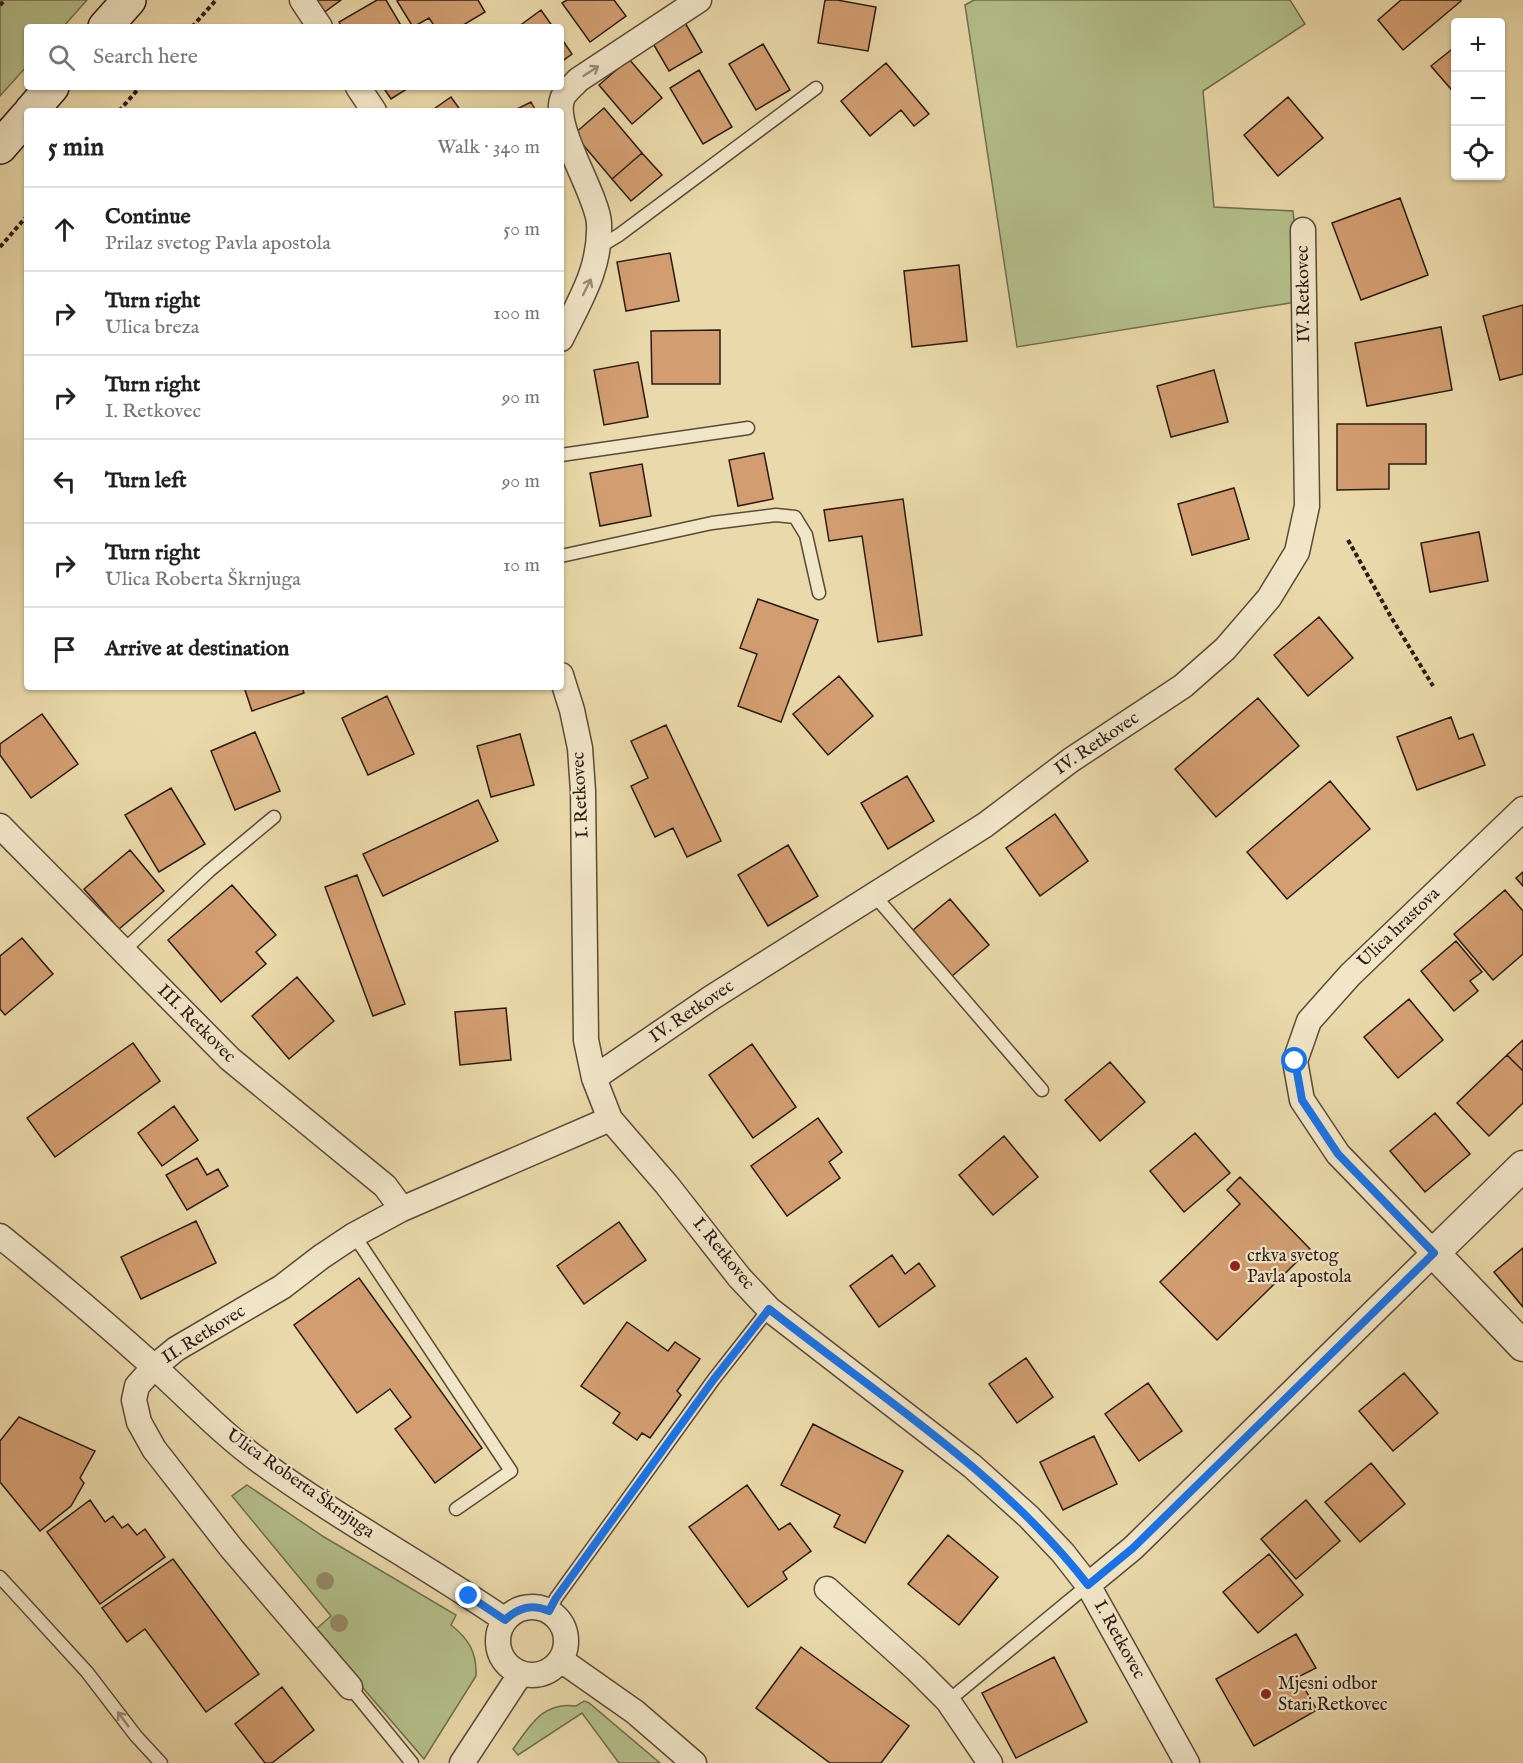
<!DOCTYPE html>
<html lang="en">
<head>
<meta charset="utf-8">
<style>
  :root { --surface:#fff; --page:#f2f2f2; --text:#222; --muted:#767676; --line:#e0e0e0 }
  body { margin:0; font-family:"IM FELL English",serif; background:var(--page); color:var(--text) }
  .controls { position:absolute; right:18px; top:18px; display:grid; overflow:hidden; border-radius:6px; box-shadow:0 2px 4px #0004 }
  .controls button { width:54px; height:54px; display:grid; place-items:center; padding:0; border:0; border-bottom:2px solid var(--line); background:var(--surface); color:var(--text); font:30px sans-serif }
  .stop { position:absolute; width:18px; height:18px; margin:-14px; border:4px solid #1a73e8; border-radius:50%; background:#fff }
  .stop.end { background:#1a73e8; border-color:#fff; box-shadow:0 2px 6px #0008 }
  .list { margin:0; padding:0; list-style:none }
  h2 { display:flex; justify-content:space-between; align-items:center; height:78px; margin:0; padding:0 24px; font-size:26px }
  h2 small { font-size:20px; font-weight:400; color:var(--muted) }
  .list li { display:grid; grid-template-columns:39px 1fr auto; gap:18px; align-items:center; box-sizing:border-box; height:84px; padding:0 24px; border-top:2px solid var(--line) }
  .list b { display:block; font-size:22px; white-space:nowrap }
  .list p { margin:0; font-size:20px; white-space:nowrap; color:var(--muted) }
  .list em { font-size:20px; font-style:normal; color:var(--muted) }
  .icon { flex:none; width:33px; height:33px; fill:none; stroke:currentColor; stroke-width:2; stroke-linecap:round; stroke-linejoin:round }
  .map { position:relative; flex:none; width:1523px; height:1763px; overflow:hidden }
  .search { position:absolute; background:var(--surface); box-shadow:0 2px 4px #0004; left:24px; top:24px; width:540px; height:66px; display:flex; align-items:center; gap:15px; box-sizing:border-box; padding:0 21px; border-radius:6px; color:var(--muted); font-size:22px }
  .panel { position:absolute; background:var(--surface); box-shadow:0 2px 4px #0004; left:24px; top:108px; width:540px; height:582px; border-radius:6px }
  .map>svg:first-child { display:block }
</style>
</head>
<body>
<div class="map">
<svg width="1523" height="1763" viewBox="0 0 1523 1763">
  <rect width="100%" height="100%" fill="#ead9aa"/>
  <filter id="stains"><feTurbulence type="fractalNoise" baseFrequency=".00333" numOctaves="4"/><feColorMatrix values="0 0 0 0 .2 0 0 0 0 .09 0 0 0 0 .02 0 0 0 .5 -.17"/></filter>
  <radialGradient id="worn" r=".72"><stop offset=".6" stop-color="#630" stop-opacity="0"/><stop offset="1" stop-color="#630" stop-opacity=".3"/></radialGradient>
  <!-- green -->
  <path fill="#b4c08b" stroke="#706e4f" stroke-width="1.5" d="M0 0H87L63 27H27V66L0 96Z
    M974 0H1290L1305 24 1203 91 1214 207 1293 211 1302 301 1017 347 965 5Z
    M247 1485 324 1537 456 1615 451 1625C469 1639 477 1653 476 1676L424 1759 314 1631 331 1616 232 1496Z
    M584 1701 589 1703 660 1763H619L582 1713 518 1755 513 1749C530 1726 543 1701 576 1706Z"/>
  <!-- building -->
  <path fill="#d29e71" stroke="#2c1b13" stroke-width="1.5" d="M313 0H341L322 14Z
    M377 0H386L402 27H342L339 22Z
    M399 0H478L485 12 460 27H435L429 18 413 27 397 1Z
    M567 0H614L626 16 590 42 562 3Z
    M825 0H837L876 7 868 51 818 43Z
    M1401 0H1461V1L1403 50 1378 20Z
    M541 10 553 27H518Z
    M684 21 702 52 669 71 651 40Z
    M561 38 572 54 561 62Z
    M763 44 790 90 756 110 729 64Z
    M1456 46V95L1431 66Z
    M629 59 662 98 632 124 599 85Z
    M886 63 929 114 914 126 901 110 870 136 841 101Z
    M699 70 732 127 703 144 670 88Z
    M383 87H410L391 99Z
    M451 97 461 111H431Z
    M1288 97 1323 138 1278 176 1244 135Z
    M531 102 536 111H513Z
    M604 108 642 153 612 179 574 134Z
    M642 153 662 175 631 201 612 179Z
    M1400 198 1428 275 1361 300 1332 223Z
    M670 253 679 301 626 311 617 262Z
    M959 265 967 341 912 347 904 271Z
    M1523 305V374L1500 380 1483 316Z
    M1441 327 1452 390 1367 406 1355 343Z
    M720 330V384H652L651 331Z
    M638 362 648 417 604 425 594 370Z
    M1214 370 1228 422 1171 437 1157 386Z
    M1337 424H1426V464H1389V489L1337 490Z
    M764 453 773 499 738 506 729 460Z
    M642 464 651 516 600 526 590 473Z
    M1234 488 1249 539 1192 555 1178 504Z
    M903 499 922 635 878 642 862 536 829 541 824 510Z
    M1479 532 1488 581 1430 592 1421 543Z
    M758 599 818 620 781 722 738 706 757 654 740 648Z
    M1319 617 1353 658 1308 696 1274 655Z
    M839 676 873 716 828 755 793 714Z
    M244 687H302L304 693 252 711Z
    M387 696 414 754 368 775 342 718Z
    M1258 698 1299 746 1216 817 1175 769Z
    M42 714 78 764 31 798 0 755V744Z
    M1451 717 1459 739 1473 734 1485 765 1417 790 1397 737Z
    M666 725 721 841 687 857 673 828 655 837 631 786 648 778 631 741Z
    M255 732 280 791 235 810 211 751Z
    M520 734 534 785 491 797 477 746Z
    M907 776 934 821 888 849 861 803Z
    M1330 781 1370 829 1287 899 1247 852Z
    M171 788 205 844 159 872 125 815Z
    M478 800 498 841 383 896 363 854Z
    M1055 814 1088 861 1040 896 1006 848Z
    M788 845 818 896 768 926 738 875Z
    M130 850 164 891 119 929 84 889Z
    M1523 872V886L1516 878Z
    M357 875 405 1004 373 1016 325 887Z
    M232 885 276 935 256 952 266 964 221 1002 168 940Z
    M1505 890 1523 911V954L1493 980 1454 934Z
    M950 899 989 945 952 976 913 930Z
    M22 938 53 974 5 1015 0 1009V956Z
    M1456 941 1482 972 1470 981 1478 991 1454 1011 1421 971Z
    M297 977 334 1021 289 1059 252 1016Z
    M1409 999 1443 1040 1398 1078 1364 1037Z
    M506 1008 511 1060 460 1065 455 1012Z
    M1523 1040V1071L1507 1055Z
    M133 1043 160 1081 55 1157 27 1118Z
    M752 1044 796 1107 753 1138 709 1075Z
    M1507 1055 1523 1071V1103L1489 1136 1457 1103Z
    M1110 1062 1145 1102 1100 1141 1065 1100Z
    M174 1106 198 1140 162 1166 138 1133Z
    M1435 1113 1470 1154 1425 1192 1390 1151Z
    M818 1118 842 1152 829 1162 840 1178 787 1216 751 1166Z
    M1195 1133 1230 1173 1184 1212 1150 1171Z
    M1004 1136 1038 1177 993 1215 959 1175Z
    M197 1158 207 1175 218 1169 228 1186 187 1210 166 1175Z
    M1240 1177 1310 1249 1217 1340 1160 1282 1240 1204 1227 1190Z
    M196 1221 216 1263 141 1299 121 1257Z
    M619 1222 646 1260 584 1304 557 1266Z
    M1523 1248V1307L1494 1272Z
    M892 1255 905 1274 919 1263 935 1286 879 1327 850 1286Z
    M359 1278 482 1448 435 1483 395 1429 411 1417 390 1389 357 1413 294 1325Z
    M627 1322 668 1351 675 1342 700 1359 677 1391 681 1395 650 1438 642 1433 637 1440 613 1423 620 1413 581 1386Z
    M1026 1358 1053 1397 1017 1423 989 1384Z
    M1404 1373 1438 1413 1393 1451 1359 1411Z
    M1148 1383 1182 1431 1139 1461 1105 1414Z
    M19 1417 95 1451 80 1478 84 1483 71 1506 40 1531 0 1482V1441Z
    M813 1424 903 1471 865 1543 834 1527 840 1515 781 1485Z
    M1094 1436 1117 1484 1063 1510 1040 1462Z
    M1371 1463 1405 1504 1360 1542 1325 1502Z
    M747 1485 779 1530 790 1523 811 1551 783 1572 787 1579 748 1607 689 1527Z
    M90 1500 105 1522 113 1516 122 1528 128 1524 137 1535 145 1529 165 1557 100 1604 47 1532Z
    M1306 1500 1340 1541 1296 1579 1261 1539Z
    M948 1535 998 1577 959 1625 908 1584Z
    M1269 1554 1303 1595 1258 1633 1223 1592Z
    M173 1559 259 1674 206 1712 145 1629 127 1642 102 1608Z
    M1296 1634 1316 1668 1298 1677 1317 1710 1254 1746 1216 1679Z
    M801 1647 909 1726 881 1763H830L756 1708Z
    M1054 1657 1087 1722 1016 1758 982 1693Z
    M282 1687 314 1730 272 1763H265L235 1724Z"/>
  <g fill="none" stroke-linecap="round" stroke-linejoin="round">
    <!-- service casing -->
    <g stroke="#5c4a39" stroke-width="15">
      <path id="service" d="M599 247 619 235 816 88
        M561 455 748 428
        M561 556 712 523 776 515 795 517 806 535 819 593
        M874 895 1042 1090
        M123 951 209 871 274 817
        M354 1235 511 1471 456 1509
        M0 1577 87 1672 136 1736 161 1763
        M549 1611 556 1598 714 1379 769 1309
        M350 1687 412 1763
        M948 1701 1088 1585"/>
    </g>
    <!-- minor casing -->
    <g stroke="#5c4a39" stroke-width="27">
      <path id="minor" d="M302 0 320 27
        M358 87 374 111
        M561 339C580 300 601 268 599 223 597 193 550 124 563 97 566 91 574 85 578 80L699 0
        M561 675 572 710 580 748 583 791 586 1040 594 1078 610 1119 667 1185 739 1277 769 1309 972 1466 1029 1517 1063 1553 1088 1585 1187 1763
        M0 826 230 1059 385 1186 402 1209
        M594 1078 711 998 985 825 1071 760 1183 686 1225 649 1269 598 1297 552 1307 506 1303 230
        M0 1236C52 1278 103 1321 152 1365 189 1398 221 1433 261 1462 339 1519 425 1565 505 1620
        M1088 1585 1133 1548 1434 1253 1338 1154 1302 1100 1295 1061 1309 1021 1350 975 1523 809
        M827 1589 916 1669 948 1701 990 1763
        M498 1641a34 34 0 1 1 68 0a34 34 0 1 1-68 0Z
        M561 1660 635 1712 694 1763
        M350 1687 232 1549 154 1449 139 1422 134 1400 137 1386 154 1367 176 1349 282 1287 321 1257 354 1235 402 1209 610 1119
        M462 1763 521 1673"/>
    </g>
    <!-- tertiary casing -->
    <g stroke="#5c4a39" stroke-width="33">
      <path id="tertiary" d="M1523 1166 1434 1253 1523 1346"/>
    </g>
    <!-- secondary casing -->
    <g stroke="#2c1b13" stroke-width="36">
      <path id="secondary" d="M105 27 129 0
        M31 111 52 87
        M0 147 27 116"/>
    </g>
    <!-- path -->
    <path stroke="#2c1b13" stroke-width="4" stroke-dasharray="4.5 3" stroke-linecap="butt" d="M0 5 5 0
      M192 27 216 0
      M119 111 140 87
      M0 247 27 216
      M1348 540 1391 617 1433 686"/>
    <!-- service -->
    <use href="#service" stroke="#f1e6c8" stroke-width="12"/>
    <!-- minor -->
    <use href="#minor" stroke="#f1e6c8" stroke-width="24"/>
    <!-- tertiary -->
    <use href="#tertiary" stroke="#f1e6c8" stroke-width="30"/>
    <!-- secondary -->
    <use href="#secondary" stroke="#f1e6c8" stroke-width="33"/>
  </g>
  <!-- trees -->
  <g fill="#988c6b">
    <circle cx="325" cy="1581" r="9"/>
    <circle cx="339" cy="1623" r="9"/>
  </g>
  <!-- one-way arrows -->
  <defs><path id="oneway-shaft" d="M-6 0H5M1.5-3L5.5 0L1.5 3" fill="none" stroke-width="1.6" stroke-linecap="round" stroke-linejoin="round" transform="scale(1.5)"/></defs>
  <g stroke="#988b77">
    <use href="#oneway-shaft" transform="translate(591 71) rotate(-33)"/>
    <use href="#oneway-shaft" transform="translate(587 287) rotate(-64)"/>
    <use href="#oneway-shaft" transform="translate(123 1719) rotate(-127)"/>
  </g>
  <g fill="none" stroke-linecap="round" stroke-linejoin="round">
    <!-- route -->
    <path stroke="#1a73e8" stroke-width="8" d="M469 1596 505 1620C519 1607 532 1604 549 1611L556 1598 714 1379 769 1309C879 1396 1001 1473 1088 1585L1133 1548 1434 1253 1338 1154 1302 1100 1295 1061"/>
  </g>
  <!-- markers -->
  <g fill="#8f2418" stroke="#f1e6c8" stroke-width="2">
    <circle cx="1235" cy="1266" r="6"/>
    <circle cx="1266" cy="1694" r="6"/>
  </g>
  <g text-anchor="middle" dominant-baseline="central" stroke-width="4.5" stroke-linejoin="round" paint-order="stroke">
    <!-- street labels -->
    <g font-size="18" fill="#2c1b13" stroke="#f1e6c8">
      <text transform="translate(1304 294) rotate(-91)">IV. Retkovec</text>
      <text transform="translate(1097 744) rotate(-34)">IV. Retkovec</text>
      <text transform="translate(581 795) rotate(-93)">I. Retkovec</text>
      <text transform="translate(1399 928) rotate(-44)">Ulica hrastova</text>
      <text transform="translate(692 1012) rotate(-34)">IV. Retkovec</text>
      <text transform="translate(196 1024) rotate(45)">III. Retkovec</text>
      <text transform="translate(723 1254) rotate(51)">I. Retkovec</text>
      <text transform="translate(204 1335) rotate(-32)">II. Retkovec</text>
      <text transform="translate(300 1484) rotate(35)">Ulica Roberta Škrnjuga</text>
      <text transform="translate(1119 1640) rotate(61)">I. Retkovec</text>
    </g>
    <!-- poi labels -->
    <g font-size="18" fill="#2c1b13" stroke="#f1e6c8" text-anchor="start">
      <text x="1247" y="1256">crkva svetog<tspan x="1247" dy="21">Pavla apostola</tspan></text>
      <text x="1278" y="1684">Mjesni odbor<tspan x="1278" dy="21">Stari Retkovec</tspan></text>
    </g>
  </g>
  <rect width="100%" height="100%" filter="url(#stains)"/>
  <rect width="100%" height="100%" fill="url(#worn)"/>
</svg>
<div class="controls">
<button>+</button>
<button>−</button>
<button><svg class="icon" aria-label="locate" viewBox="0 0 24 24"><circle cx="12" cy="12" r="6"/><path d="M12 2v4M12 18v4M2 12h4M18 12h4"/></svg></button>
</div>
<div class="stop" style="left:1295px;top:1061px"></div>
<div class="stop end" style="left:469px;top:1596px"></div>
<div class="search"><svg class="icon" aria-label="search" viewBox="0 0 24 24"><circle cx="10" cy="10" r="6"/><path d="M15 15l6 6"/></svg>Search here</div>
<section class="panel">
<h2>5 min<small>Walk · 340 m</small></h2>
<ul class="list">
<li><svg class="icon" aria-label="ahead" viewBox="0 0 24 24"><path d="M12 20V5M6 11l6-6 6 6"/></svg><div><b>Continue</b><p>Prilaz svetog Pavla apostola</p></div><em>50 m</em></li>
<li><svg class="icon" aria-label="right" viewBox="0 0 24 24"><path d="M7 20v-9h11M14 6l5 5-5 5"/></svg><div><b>Turn right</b><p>Ulica breza</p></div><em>100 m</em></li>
<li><svg class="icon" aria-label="right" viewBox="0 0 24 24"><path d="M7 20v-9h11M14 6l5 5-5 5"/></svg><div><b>Turn right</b><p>I. Retkovec</p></div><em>90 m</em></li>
<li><svg class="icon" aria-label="left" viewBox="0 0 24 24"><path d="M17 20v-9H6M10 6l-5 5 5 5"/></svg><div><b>Turn left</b></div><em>90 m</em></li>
<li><svg class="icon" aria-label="right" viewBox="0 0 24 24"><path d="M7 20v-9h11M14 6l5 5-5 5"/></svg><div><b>Turn right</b><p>Ulica Roberta Škrnjuga</p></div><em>10 m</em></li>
<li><svg class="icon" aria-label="arrive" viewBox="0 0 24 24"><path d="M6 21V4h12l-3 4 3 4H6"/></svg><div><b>Arrive at destination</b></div></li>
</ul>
</section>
</div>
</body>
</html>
